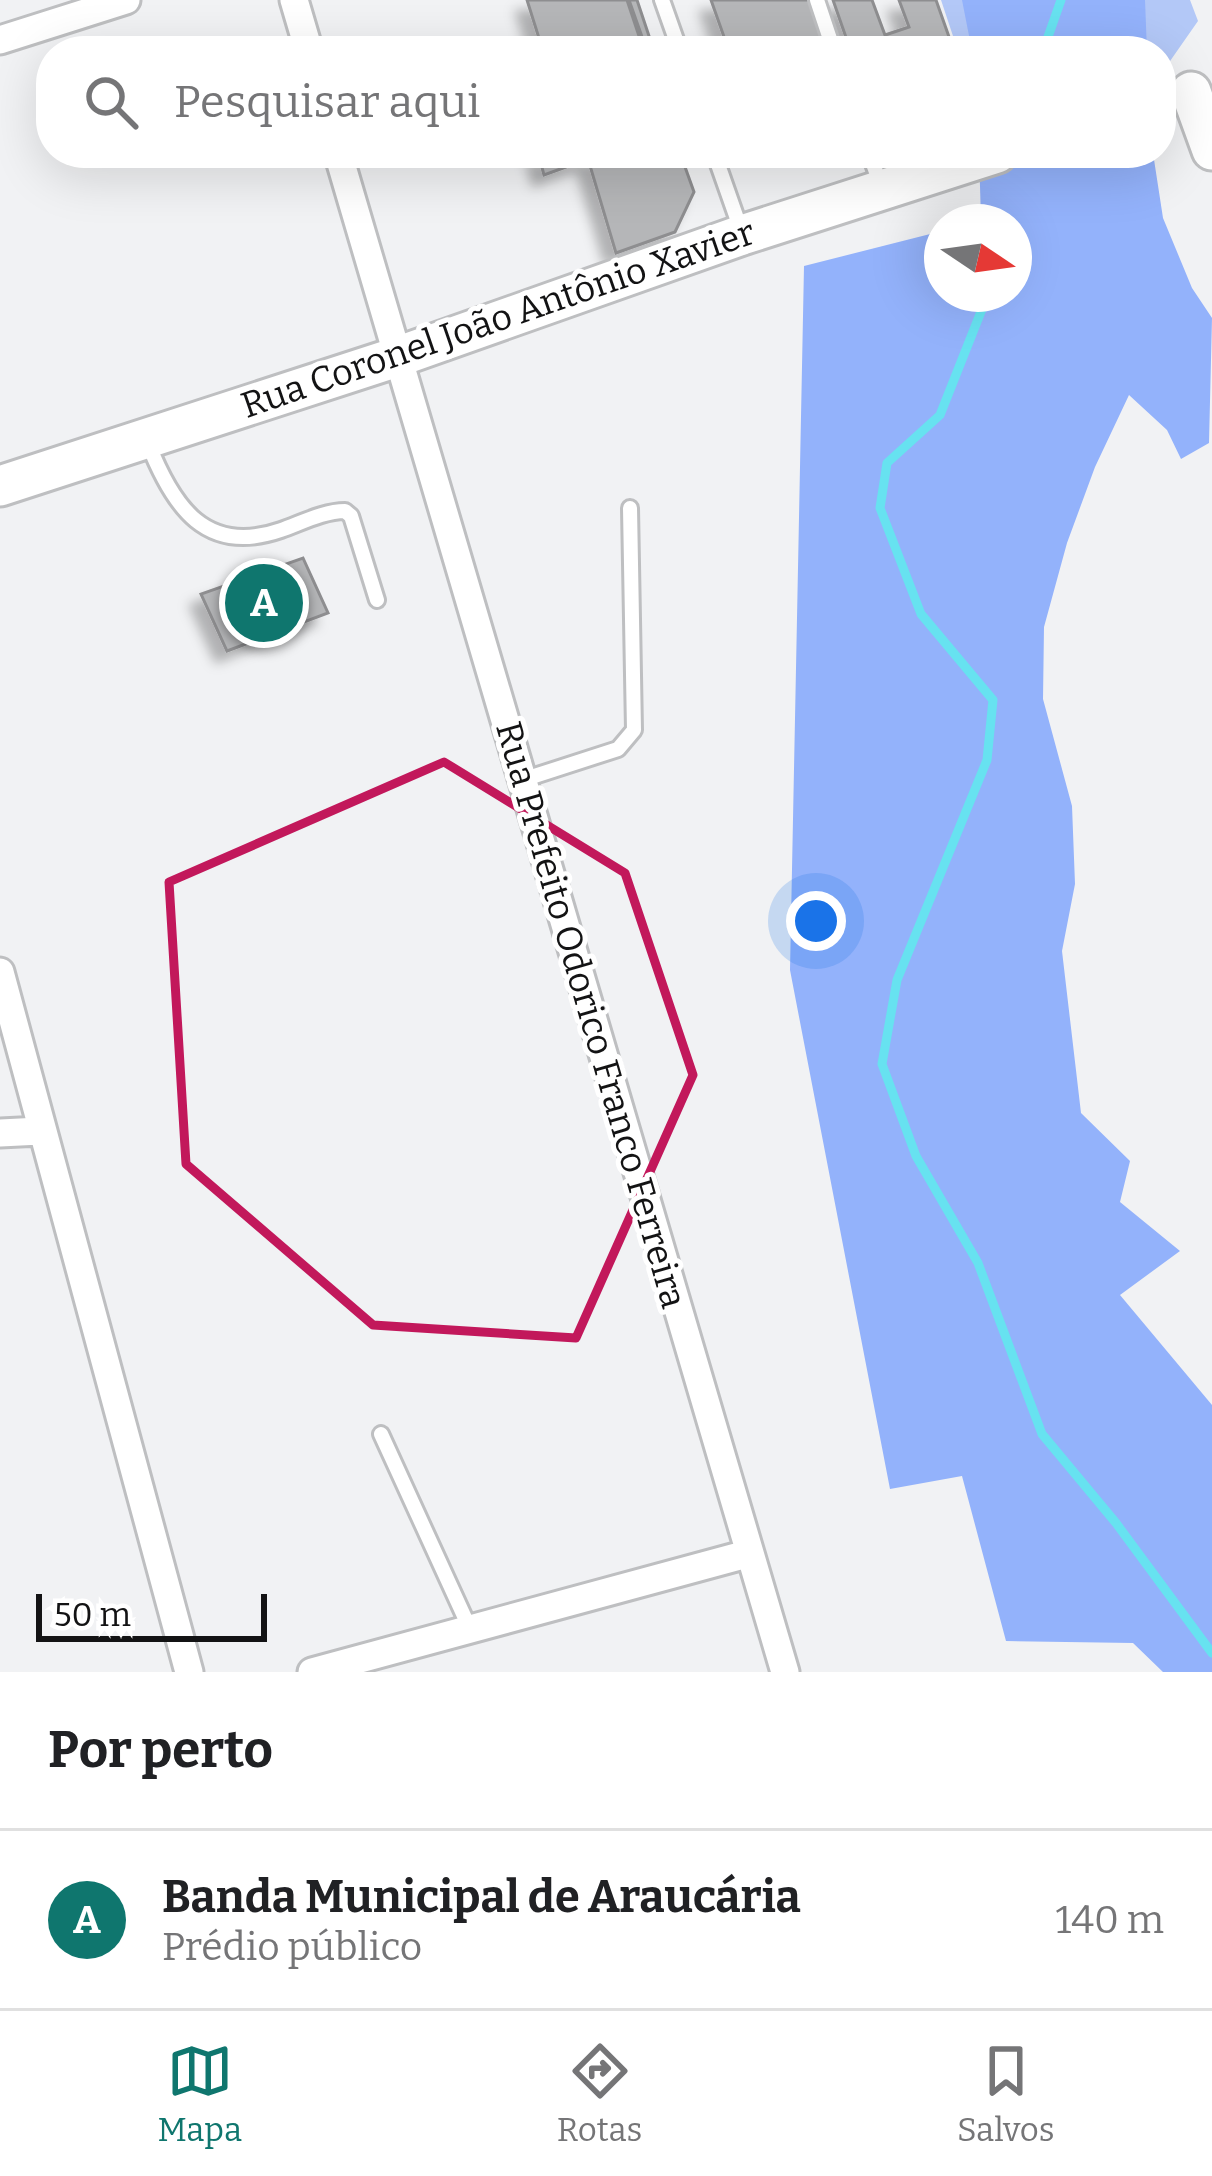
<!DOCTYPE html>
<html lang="pt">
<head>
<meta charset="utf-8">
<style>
  :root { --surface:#fff; --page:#f2f2f2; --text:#202124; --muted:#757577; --line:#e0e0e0; --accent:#0f766e }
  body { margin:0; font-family:Bitter,serif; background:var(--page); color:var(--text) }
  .compass { position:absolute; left:924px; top:204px; width:108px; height:108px; border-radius:50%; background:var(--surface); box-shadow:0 12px 48px #0002; rotate:103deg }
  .scale { position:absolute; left:36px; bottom:30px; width:231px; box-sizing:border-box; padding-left:12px; border:6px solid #131314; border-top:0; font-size:33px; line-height:42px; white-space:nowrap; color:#131314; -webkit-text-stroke:9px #fff; paint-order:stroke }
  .you { position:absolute; left:816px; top:921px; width:42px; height:42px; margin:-30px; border:9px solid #fff; border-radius:50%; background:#1a73e8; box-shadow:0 0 0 18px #1a73e833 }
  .badge { display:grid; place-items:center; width:78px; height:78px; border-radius:50%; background:var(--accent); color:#fff; font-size:39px; font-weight:700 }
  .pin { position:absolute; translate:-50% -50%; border:6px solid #fff; box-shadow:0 3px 12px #0006 }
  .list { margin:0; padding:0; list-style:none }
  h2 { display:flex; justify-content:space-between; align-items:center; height:156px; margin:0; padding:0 48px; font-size:51px }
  h2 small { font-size:39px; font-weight:400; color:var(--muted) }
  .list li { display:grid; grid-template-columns:78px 1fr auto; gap:36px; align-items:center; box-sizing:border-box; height:180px; padding:0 48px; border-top:3px solid var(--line) }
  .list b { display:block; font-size:45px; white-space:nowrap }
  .list p { margin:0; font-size:39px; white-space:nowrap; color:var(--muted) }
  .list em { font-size:39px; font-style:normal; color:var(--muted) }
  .icon { flex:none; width:66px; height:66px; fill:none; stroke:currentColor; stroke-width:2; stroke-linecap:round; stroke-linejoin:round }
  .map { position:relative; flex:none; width:1212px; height:1672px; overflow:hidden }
  .search { position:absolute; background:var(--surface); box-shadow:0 12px 48px #0002; left:36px; right:36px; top:36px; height:132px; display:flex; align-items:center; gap:30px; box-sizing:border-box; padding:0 42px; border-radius:48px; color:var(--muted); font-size:45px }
  .sheet { height:336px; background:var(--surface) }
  nav { display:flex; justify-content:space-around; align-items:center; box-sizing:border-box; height:168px; border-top:3px solid var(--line); background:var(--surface); font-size:33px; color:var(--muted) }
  nav a { display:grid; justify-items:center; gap:6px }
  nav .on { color:var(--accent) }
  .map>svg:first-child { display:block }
</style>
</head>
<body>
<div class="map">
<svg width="1212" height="1672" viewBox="0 0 1212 1672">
  <defs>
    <filter id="shadow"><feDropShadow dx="-11" dy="11" stdDeviation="6" flood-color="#0004"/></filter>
  </defs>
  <rect width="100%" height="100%" fill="#f1f2f4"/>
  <!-- green -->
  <path fill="#b3c8f7" d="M941 0H1190L1198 21 1161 74V51H958Z"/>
  <!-- forest -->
  <path fill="#93b2fb" d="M962 0H1145L1147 51H972Z
    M979 153H1153L1163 218 1192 288 1212 318 1209 443 1181 459 1167 430 1129 395 1095 467 1067 543 1044 627 1043 699 1072 806 1075 884 1062 951 1081 1113 1130 1161 1120 1202 1180 1251 1120 1295 1212 1405V1672H1163L1133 1643 1006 1641 962 1476 890 1489 790 970 804 266 942 231V294H1014V222H977L981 220Z"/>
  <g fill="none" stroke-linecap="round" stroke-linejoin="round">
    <!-- stream -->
    <path stroke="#67e2f0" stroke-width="9" d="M1043 51 1061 0
      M996 222V218
      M988 294 940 415 887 463 880 508 921 614 993 700 987 760 897 980 882 1064 916 1156 978 1263 1042 1434 1116 1523 1212 1653"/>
  </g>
  <!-- building -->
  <path fill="#b5b6b8" stroke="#8e8e90" stroke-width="3" filter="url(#shadow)" d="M527 0H627L644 51H543Z
    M629 0H637L654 51H647Z
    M711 0H809L826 51H729Z
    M833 0H872L885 35 909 27 899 0H936L954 51H917L916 47 907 51H834L849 46Z
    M538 153H680L694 192 675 232 616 253 588 159 544 175Z
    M303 558 328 613 227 651 201 594Z"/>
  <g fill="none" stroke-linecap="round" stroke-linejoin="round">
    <!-- lane casing -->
    <g stroke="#bebfc1" stroke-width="20">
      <path id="lane" d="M662 0 680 51
        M817 0 834 51
        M714 153 741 230
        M869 153 882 188
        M148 443C173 507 206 556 281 530 301 523 324 511 345 511L351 516 377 600
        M522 780 618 749 634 730 630 508
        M381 1434 470 1629"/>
    </g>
    <!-- street casing -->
    <g stroke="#bebfc1" stroke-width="33">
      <path id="street" d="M294 0 309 51
        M0 40 126 0
        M338 153 785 1672
        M0 972 189 1672
        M0 1133 40 1131
        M312 1672 747 1554"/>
    </g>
    <!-- secondary casing -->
    <g stroke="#bebfc1" stroke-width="45">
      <path id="secondary" d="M1191 92 1212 150
        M0 486 397 357 742 235 997 153"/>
    </g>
    <!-- lane -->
    <use href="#lane" stroke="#fff" stroke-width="14"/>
    <!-- street -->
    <use href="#street" stroke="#fff" stroke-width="27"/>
    <!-- secondary -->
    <use href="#secondary" stroke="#fff" stroke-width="39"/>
  </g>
  <!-- marked area -->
  <path fill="none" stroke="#c2185b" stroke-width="9" stroke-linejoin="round" d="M444 762 625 873 693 1075 576 1338 373 1325 186 1164 169 882Z"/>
  <g text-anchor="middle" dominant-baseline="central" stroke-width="10" stroke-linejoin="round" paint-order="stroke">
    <!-- street labels -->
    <g font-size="36" fill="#131314" stroke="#fff">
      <text transform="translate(498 319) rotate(-19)">Rua Coronel João Antônio Xavier</text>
      <text transform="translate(591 1015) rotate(74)">Rua Prefeito Odorico Franco Ferreira</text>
    </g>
  </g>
</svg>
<svg class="compass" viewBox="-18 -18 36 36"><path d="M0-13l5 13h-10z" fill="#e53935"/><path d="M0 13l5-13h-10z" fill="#757577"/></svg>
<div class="scale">50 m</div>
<div class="you"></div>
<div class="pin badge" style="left:264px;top:603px">A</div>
<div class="search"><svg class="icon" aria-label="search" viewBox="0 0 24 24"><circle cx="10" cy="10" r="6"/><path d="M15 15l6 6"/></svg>Pesquisar aqui</div>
</div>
<section class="sheet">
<h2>Por perto<small></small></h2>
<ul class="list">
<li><span class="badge">A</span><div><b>Banda Municipal de Araucária</b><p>Prédio público</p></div><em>140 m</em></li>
</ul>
</section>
<nav>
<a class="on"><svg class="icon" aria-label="map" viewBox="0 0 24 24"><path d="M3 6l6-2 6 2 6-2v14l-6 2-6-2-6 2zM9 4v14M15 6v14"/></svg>Mapa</a>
<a><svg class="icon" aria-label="directions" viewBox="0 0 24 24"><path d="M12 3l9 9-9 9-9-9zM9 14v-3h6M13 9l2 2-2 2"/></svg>Rotas</a>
<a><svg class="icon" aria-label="saved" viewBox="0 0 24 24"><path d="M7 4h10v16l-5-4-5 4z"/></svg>Salvos</a>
</nav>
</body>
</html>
